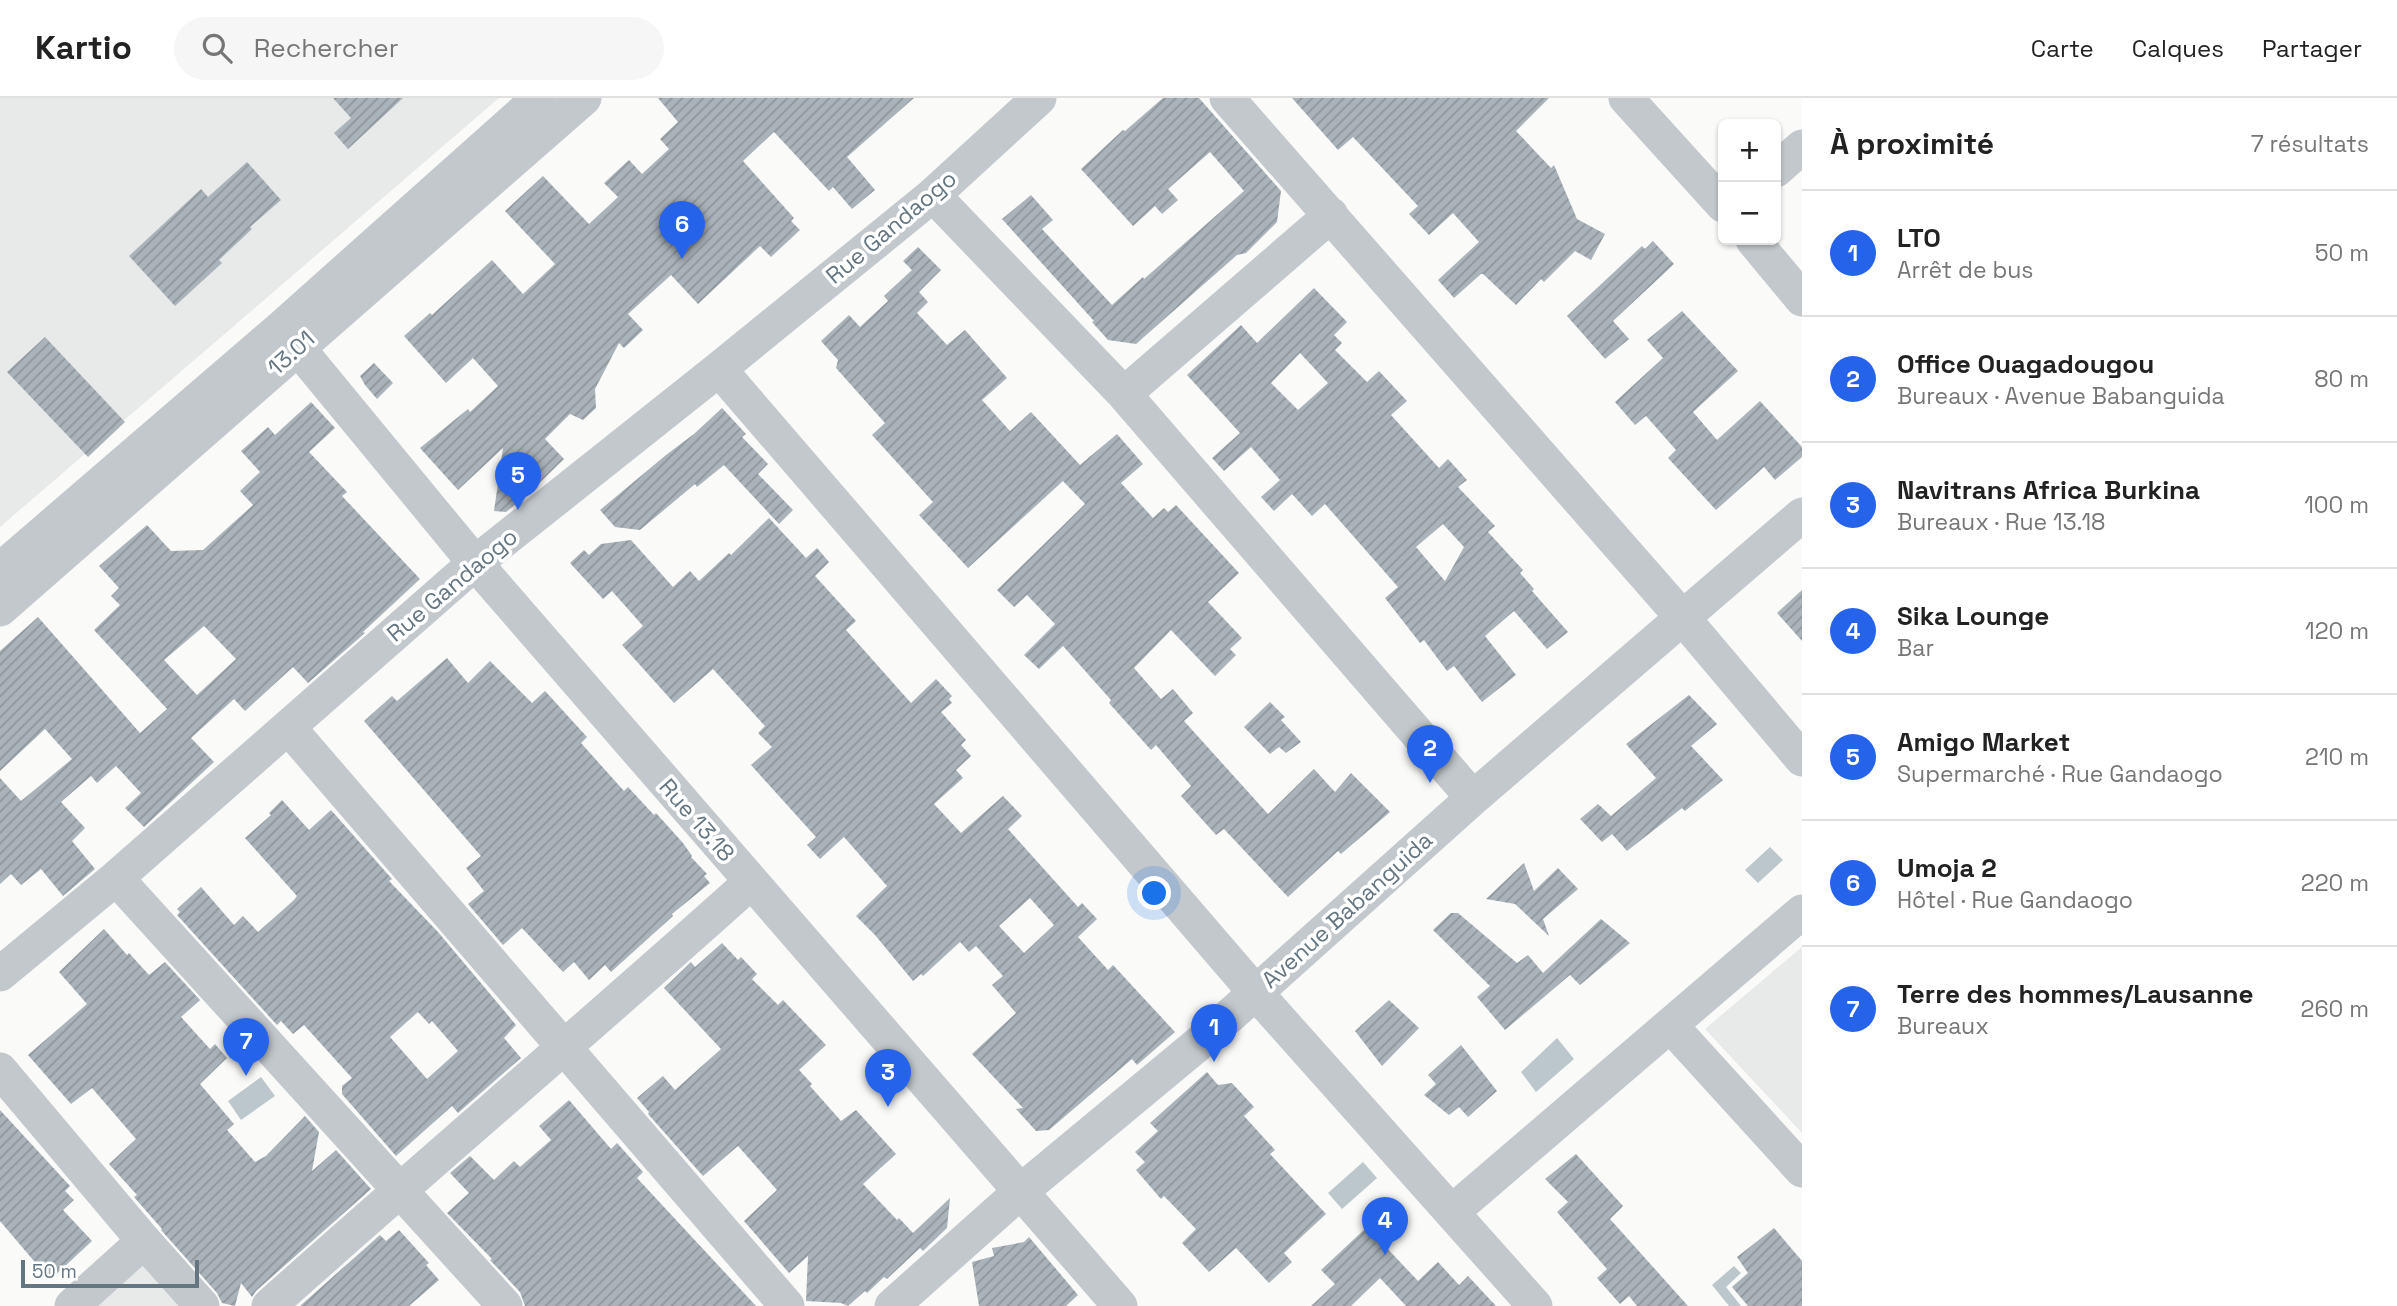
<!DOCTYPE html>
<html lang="fr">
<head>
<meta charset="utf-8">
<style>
  :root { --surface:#fff; --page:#f6f6f6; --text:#222; --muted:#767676; --line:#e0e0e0; --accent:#2563eb }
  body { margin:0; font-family:"Space Grotesk",sans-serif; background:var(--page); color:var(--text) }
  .controls { position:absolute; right:21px; top:21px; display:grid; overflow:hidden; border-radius:10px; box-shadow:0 2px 5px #0004 }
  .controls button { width:63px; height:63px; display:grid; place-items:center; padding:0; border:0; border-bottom:2px solid var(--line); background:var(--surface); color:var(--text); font:35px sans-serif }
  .scale { position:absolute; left:21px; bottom:18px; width:178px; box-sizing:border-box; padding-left:7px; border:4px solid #657683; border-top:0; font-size:19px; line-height:24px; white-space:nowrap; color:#657683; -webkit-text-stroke:5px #fff; paint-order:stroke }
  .you { position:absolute; left:1155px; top:796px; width:24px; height:24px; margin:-18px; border:5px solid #fff; border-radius:50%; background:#1a73e8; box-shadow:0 0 0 10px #1a73e833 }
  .badge { display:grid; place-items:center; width:46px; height:46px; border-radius:50%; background:var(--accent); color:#fff; font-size:23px; font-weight:700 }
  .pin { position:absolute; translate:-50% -58px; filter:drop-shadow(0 2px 4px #0008) }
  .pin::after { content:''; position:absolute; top:37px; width:24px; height:21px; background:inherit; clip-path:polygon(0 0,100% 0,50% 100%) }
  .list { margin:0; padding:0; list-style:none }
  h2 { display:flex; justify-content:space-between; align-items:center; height:91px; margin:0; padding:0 28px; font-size:30px }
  h2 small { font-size:23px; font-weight:400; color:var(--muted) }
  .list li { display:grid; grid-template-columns:46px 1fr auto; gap:21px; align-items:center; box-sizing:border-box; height:126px; padding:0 28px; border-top:2px solid var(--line) }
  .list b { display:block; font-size:26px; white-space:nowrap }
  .list p { margin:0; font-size:23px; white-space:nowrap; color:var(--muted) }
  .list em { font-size:23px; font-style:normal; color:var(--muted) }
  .icon { flex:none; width:38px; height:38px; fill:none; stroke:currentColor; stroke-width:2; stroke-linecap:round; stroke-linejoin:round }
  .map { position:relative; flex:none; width:1802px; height:1208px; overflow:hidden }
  header { display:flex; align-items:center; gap:42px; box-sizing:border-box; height:98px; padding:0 35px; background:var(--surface); border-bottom:2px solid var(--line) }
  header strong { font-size:33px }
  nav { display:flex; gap:38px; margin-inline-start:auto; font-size:24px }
  .search { width:490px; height:63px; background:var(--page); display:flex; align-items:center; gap:18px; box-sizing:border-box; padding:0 24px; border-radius:38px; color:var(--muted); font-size:26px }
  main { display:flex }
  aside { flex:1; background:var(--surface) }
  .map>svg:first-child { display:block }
</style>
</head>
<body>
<header>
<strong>Kartio</strong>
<div class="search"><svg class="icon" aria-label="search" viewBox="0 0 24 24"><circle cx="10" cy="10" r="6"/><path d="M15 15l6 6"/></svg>Rechercher</div>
<nav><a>Carte</a><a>Calques</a><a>Partager</a></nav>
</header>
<main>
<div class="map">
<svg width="1802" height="1208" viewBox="0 0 1802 1208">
  <defs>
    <pattern id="building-hatch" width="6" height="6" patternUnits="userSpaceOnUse" patternTransform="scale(1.75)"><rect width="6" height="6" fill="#aab3b9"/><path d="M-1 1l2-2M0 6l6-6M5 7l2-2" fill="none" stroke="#8e969c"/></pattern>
  </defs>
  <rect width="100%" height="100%" fill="#fafaf8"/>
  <!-- built -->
  <path fill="#e8e9e9" d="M0 0H499L0 429Z
    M1802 849V1035L1705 931Z
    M142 1159 189 1208H89Z"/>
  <!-- water -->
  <path fill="#bbc7cb" d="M1770 749 1783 762 1758 785 1745 772Z
    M1557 940 1574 961 1536 994 1521 974Z
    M261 979 275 998 241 1022 228 1003Z
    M1363 1064 1377 1080 1342 1111 1328 1095Z
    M1734 1168 1741 1175 1726 1189 1741 1208H1729L1712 1187Z"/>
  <!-- building -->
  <path fill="url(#building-hatch)" fill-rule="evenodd" d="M333 0H403L348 51 334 35 351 20Z
    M658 0H914L847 59 875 92 852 111 833 89 829 93 774 34 743 63 794 120 791 123 800 132 771 159 760 148 698 206 671 177 628 216 643 232 624 250 619 245 595 291 596 310 583 322 570 316 545 341 564 361 526 398 506 414 494 413 503 350 458 392 420 350 468 311 470 314 498 288 473 260 446 285 404 238 430 215 432 217 492 162 523 196 555 166 505 113 543 78 589 126 618 99 604 85 629 62 642 76 669 51 660 41 678 24Z
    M1163 0H1199L1281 93 1277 124 1246 155 1237 157 1136 246 1108 242 1092 224 1094 223 1002 121 1031 97 1053 122 1042 131 1112 207 1143 179 1144 181 1244 93 1210 54 1168 91 1178 102 1162 116 1155 108 1133 128 1081 71 1123 32 1125 33Z
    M1292 0H1549L1516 33 1551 70 1554 67 1577 121 1605 136 1591 162 1575 153 1544 184 1541 181 1516 207 1483 176H1481L1454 200 1438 182 1479 144 1453 115 1429 137 1409 116 1418 108 1353 39 1338 52Z
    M247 64 281 102 250 129 252 131 219 162 222 165 175 208 129 158 201 91 208 99Z
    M1653 143 1674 166 1613 223 1629 241 1605 261 1567 218 1642 148 1645 151Z
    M918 149 941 172 919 194 928 204 917 215 947 247 965 232 1007 280 982 302 1010 333 1031 314 1080 367 1117 336 1143 366 1121 385 1153 420 1164 410 1168 414 1176 407 1239 475 1208 504 1242 540 1230 551 1236 557 1215 578 1171 532 1134 570 1161 601 1173 591 1193 615 1184 623 1268 716 1314 671 1335 694 1351 675 1390 714 1341 756 1338 753 1288 799 1224 731 1216 737 1181 698 1191 688 1156 647 1151 652 1109 605 1111 602 1063 548 1039 571 1024 557 1055 526 1027 497 1014 509 997 492 1085 406 1063 383 968 470 919 417 933 404 872 337 885 325 836 270 838 262 821 243 849 217 860 229 888 203 884 198 912 172 903 163Z
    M1314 190 1347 224 1334 237 1342 245 1335 252 1367 284 1379 273 1407 303 1391 317 1439 370 1448 361 1467 382 1458 389 1495 428 1488 434 1523 472 1520 475 1534 491 1532 493 1568 534 1547 551 1514 513 1485 538 1516 577 1482 604 1454 568 1447 573 1424 542 1420 545 1385 500 1398 489 1325 406 1312 418 1292 396 1274 413 1261 399 1280 382 1251 349 1224 373 1212 360 1240 335 1187 277 1241 227 1257 245ZM1300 255 1328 285 1298 312 1271 285ZM1443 426 1464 449 1445 483 1416 449Z
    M1682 213 1738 273 1693 314 1717 342 1760 303 1802 349V359L1775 382 1764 369 1716 412 1668 360 1676 352 1646 318 1635 327 1615 304 1663 260 1647 242Z
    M45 239 125 324 88 359 7 274Z
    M374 265 393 285 377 301 365 287 360 278Z
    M311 304 335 330 309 354 347 394 342 398 420 481 363 534 365 535 308 585 293 569 245 613 234 601 191 640 214 664 144 729 125 710 141 695 116 668 97 685 91 678 61 704 85 730 72 743 95 771 63 798 41 771 21 787 11 776 0 786V680L21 703 72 661 45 631 0 673V553L38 519 140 635 167 611 94 532 120 507 111 498 119 490 99 468 147 427 171 453 203 452 253 407 240 393 260 374 241 353 268 329 275 337ZM204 528 236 561 197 597 164 562Z
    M722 310 746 336 742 339 768 366 758 376 793 412 779 426 724 367 697 389 695 386 640 432 615 429 600 412 666 357 694 336Z
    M769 420 806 460 817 450 829 464 815 478 856 523 846 532 911 605 936 581 952 598 949 601 952 605 941 614 966 642 961 647 971 658 956 672 963 680 934 706 961 735 1003 698 1022 718 1008 731 1078 809 1082 805 1097 821 1078 839 1108 872 1113 867 1175 934 1137 967 1132 961 1049 1032 1036 1033 1016 1011 1023 1010 972 956 1016 915 992 887 1003 878 976 848 969 854 960 844 923 878 921 876 913 883 875 837 856 818 887 788 844 739 820 761 807 747 816 739 751 667 772 649 758 635 765 628 713 571 674 605 622 547 643 528 612 493 603 501 570 465 584 452 589 457 601 446 631 442 673 489 690 473 699 483 729 455 731 457ZM1030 800 1054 827 1024 855 999 828Z
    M1802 492V543L1777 515Z
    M447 560 468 585 490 563 532 605 545 593 587 639 581 645 624 693 628 689 654 717 656 715 683 745 692 758 691 759 707 776 704 778 710 785 672 816 673 818 611 874 605 867 589 882 574 864 563 874 522 830 503 847 468 806 484 793 466 770 481 758 364 623 392 598 397 603Z
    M1689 597 1717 626 1691 648 1723 682 1685 713 1682 710 1627 753 1612 736 1602 744 1580 721 1598 706 1611 718 1656 680 1626 646Z
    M1270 604 1285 619 1281 622 1301 644 1286 655 1279 649 1270 656 1244 629Z
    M282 702 309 732 331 712 392 781 389 783 438 834 516 927 504 940 521 960 458 1015 452 1008 396 1058 342 996V988L352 980 304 927 293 936 281 923 277 927 177 817 180 814 177 811 201 789 234 827 243 818 258 834 294 802 297 798 245 740 271 717 269 715ZM418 914 429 926 432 923 458 953 427 981 390 939Z
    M1524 765 1534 793 1558 770 1578 791 1543 821 1549 838 1515 806 1486 801Z
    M1451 815H1458L1517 865 1528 857 1543 875 1601 821 1630 845 1580 887 1570 877 1505 932 1477 899 1490 888 1433 832Z
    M104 831 127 857 129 855 149 877 165 864 200 902 181 919 210 951 215 946 227 960 200 986 234 1026 227 1032 255 1064 266 1058 305 1018 319 1034 312 1073 336 1052 371 1091 256 1193 252 1199 241 1185 235 1208 222 1205 217 1195 161 1132 162 1131 134 1099 137 1097 109 1066 136 1041 92 990 71 1006 28 957 87 906 59 874Z
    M722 845 738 862 741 859 757 876 752 881 778 907 783 902 826 947 799 972 812 986 810 988 841 1023 856 1012 896 1056 863 1086 897 1122 899 1120 913 1135 950 1100 947 1130 923 1153 920 1150 887 1181 884 1179 867 1195 865 1193 848 1208 841 1205 806 1203 808 1158 789 1175 744 1123 777 1092 738 1048 703 1078 648 1016 649 1014 637 1000 663 978 675 992 721 951 664 890 691 864 695 869Z
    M1389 902 1419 930 1382 968 1355 933Z
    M1461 947 1497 993 1468 1019 1459 1009 1449 1017 1424 997 1436 986 1428 977Z
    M1207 974 1218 987 1232 985 1254 1009 1244 1018 1275 1052 1270 1056 1326 1116 1284 1155 1292 1164 1269 1185 1236 1150 1209 1174 1182 1145 1196 1131 1164 1098 1161 1101 1136 1072 1145 1064 1135 1054 1158 1033 1150 1025Z
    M569 1002 611 1051 617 1045 643 1074 637 1080 756 1208H525L520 1194 490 1162 492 1161 447 1115 469 1095 450 1075 470 1058 494 1082 514 1063 520 1069 551 1042 539 1028Z
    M0 1012 70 1088 65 1093 74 1102 63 1112 92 1143 50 1182 0 1123Z
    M1576 1056 1623 1108 1610 1121 1688 1208H1637L1629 1198 1620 1206 1597 1180 1607 1171 1557 1114 1568 1104 1545 1081Z
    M1367 1129 1418 1183 1438 1164 1459 1187 1468 1178 1496 1208H1406L1380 1180 1351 1208H1311L1335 1186 1321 1172Z
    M1774 1130 1802 1163V1208H1748L1732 1189 1748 1175 1737 1159Z
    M399 1132 429 1165 426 1167 439 1182 409 1208H300L380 1137 386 1143Z
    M1029 1139 1078 1197 1066 1208H979L972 1164 994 1158 992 1150 1024 1144Z"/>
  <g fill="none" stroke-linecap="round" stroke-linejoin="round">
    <!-- minor -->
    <path stroke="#c3c8cc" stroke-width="35" d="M1227 0 1682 519 1802 661
      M1626 0 1723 107
      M1776 72 1802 49
      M933 97 1124 296 1473 700
      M1753 142 1802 201
      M280 231 297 249 475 465 1120 1208
      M719 271 1255 894 1535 1208
      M1124 296 1331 117
      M0 472 280 231 539 0
      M0 511 584 0
      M288 629 787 1208
      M116 780 505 1208
      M0 876 116 780 475 465 719 271 933 97 1039 0
      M1670 927 1802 1072
      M0 972 144 1143 202 1208
      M1452 1114 1802 814
      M72 1208 144 1143
      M269 1208C429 1065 592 927 751 784
      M892 1208 1020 1094 1197 947 1473 700 1802 417"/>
  </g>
  <g text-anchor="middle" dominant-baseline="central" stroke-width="7" stroke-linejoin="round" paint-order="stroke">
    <!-- street labels -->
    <g font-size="23" fill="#657683" stroke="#fff">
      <text transform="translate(891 129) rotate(-40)">Rue Gandaogo</text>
      <text transform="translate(291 255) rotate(-42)">13.01</text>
      <text transform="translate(452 487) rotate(-40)">Rue Gandaogo</text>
      <text transform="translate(697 722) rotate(49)">Rue 13.18</text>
      <text transform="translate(1347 812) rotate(-42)">Avenue Babanguida</text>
    </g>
  </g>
</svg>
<div class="controls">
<button>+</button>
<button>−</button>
</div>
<div class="scale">50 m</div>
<div class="you"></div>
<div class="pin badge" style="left:1214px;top:964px">1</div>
<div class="pin badge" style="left:1430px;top:685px">2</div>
<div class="pin badge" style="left:888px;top:1009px">3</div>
<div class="pin badge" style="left:1385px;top:1157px">4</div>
<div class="pin badge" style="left:518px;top:412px">5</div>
<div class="pin badge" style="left:682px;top:161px">6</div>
<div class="pin badge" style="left:246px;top:978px">7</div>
</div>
<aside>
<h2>À proximité<small>7 résultats</small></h2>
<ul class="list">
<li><span class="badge">1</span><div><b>LTO</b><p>Arrêt de bus</p></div><em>50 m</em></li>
<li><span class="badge">2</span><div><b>Office Ouagadougou</b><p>Bureaux · Avenue Babanguida</p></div><em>80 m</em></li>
<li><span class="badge">3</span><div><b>Navitrans Africa Burkina</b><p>Bureaux · Rue 13.18</p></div><em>100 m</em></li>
<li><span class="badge">4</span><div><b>Sika Lounge</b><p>Bar</p></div><em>120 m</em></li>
<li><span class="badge">5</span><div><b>Amigo Market</b><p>Supermarché · Rue Gandaogo</p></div><em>210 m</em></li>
<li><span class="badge">6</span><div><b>Umoja 2</b><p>Hôtel · Rue Gandaogo</p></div><em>220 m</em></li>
<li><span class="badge">7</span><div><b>Terre des hommes/Lausanne</b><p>Bureaux</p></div><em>260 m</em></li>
</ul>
</aside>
</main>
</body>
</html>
